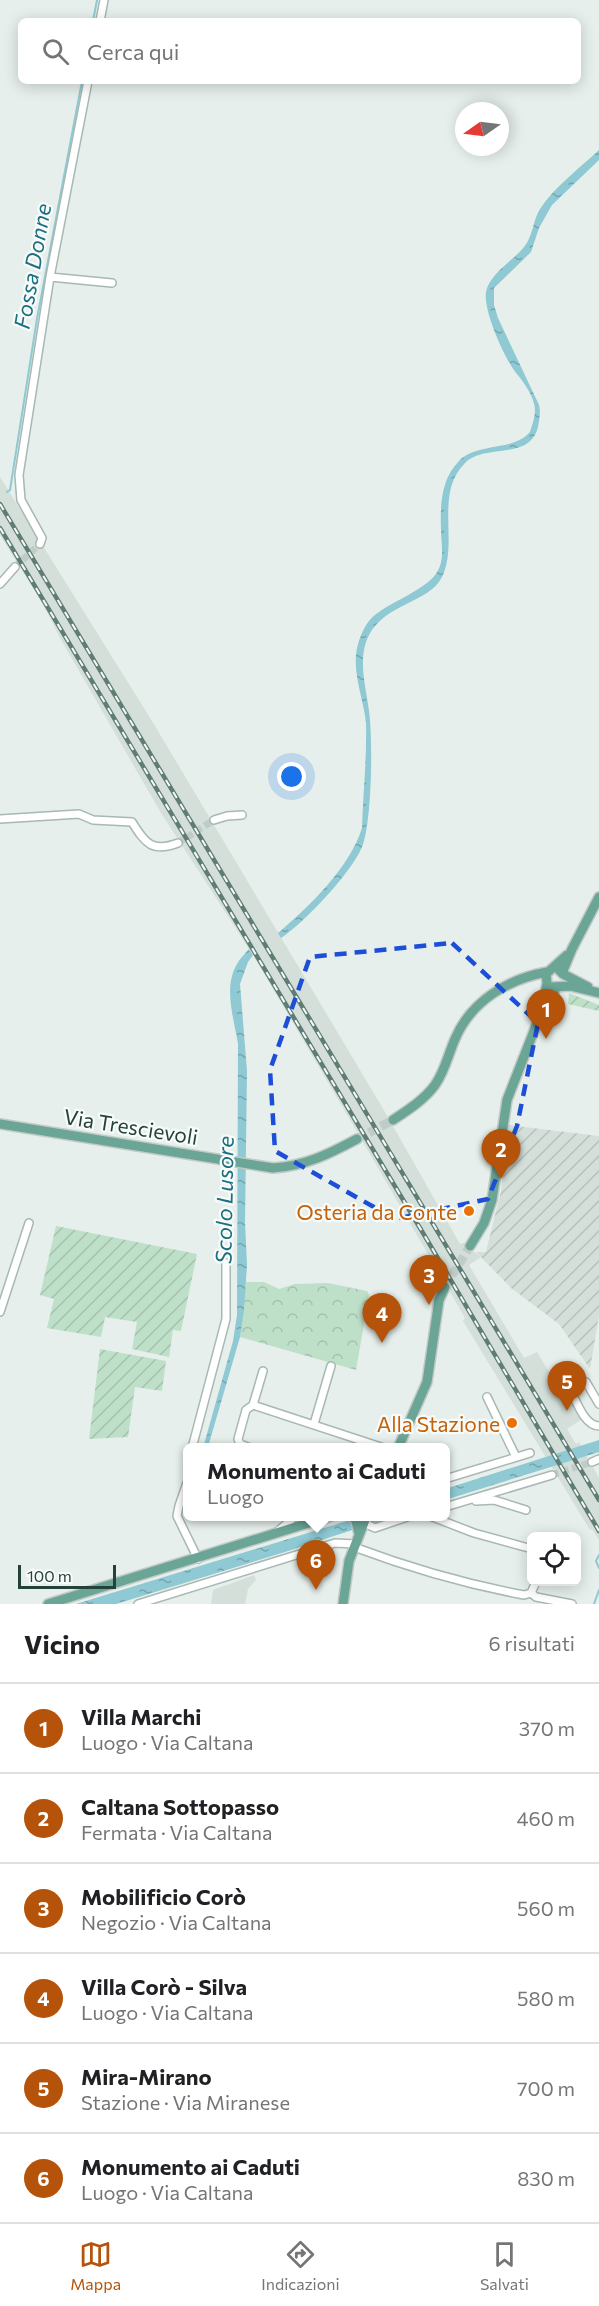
<!DOCTYPE html>
<html lang="it">
<head>
<meta charset="utf-8">
<style>
  :root { --surface:#fff; --page:#f6f6f6; --text:#202124; --muted:#757577; --line:#e0e0e0; --accent:#b45309 }
  body { margin:0; font-family:Commissioner,sans-serif; background:var(--page); color:var(--text) }
  .controls { position:absolute; right:18px; bottom:18px; display:grid; overflow:hidden; border-radius:9px; box-shadow:0 3px 15px #0003 }
  .controls button { width:54px; height:54px; display:grid; place-items:center; padding:0; border:0; border-bottom:2px solid var(--line); background:var(--surface); color:var(--text); font:30px sans-serif }
  .compass { position:absolute; left:455px; top:102px; width:54px; height:54px; border-radius:50%; background:var(--surface); box-shadow:0 3px 15px #0003; rotate:256deg }
  .scale { position:absolute; left:18px; bottom:15px; width:98px; box-sizing:border-box; padding-left:6px; border:3px solid #24423a; border-top:0; font-size:16px; line-height:21px; white-space:nowrap; color:#24423a; -webkit-text-stroke:4px #f7fbf9; paint-order:stroke }
  .you { position:absolute; left:292px; top:777px; width:21px; height:21px; margin:-15px; border:4px solid #fff; border-radius:50%; background:#1a73e8; box-shadow:0 0 0 9px #1a73e833 }
  .badge { display:grid; place-items:center; width:39px; height:39px; border-radius:50%; background:var(--accent); color:#fff; font-size:20px; font-weight:700 }
  .pin { position:absolute; translate:-50% -50px; filter:drop-shadow(0 2px 3px #0008) }
  .pin::after { content:''; position:absolute; top:32px; width:21px; height:18px; background:inherit; clip-path:polygon(0 0,100% 0,50% 100%) }
  .popup { position:absolute; left:183px; top:1443px; width:267px; height:78px; box-sizing:border-box; display:grid; place-content:center; border-radius:9px; background:var(--surface); filter:drop-shadow(0 2px 4px #0005); font-size:20px; white-space:nowrap; color:var(--muted) }
  .popup b { font-size:22px; color:var(--text) }
  .popup::after { content:''; position:absolute; left:50%; top:100%; margin-left:-12px; border:12px solid transparent; border-top-color:var(--surface) }
  .list { margin:0; padding:0; list-style:none }
  h2 { display:flex; justify-content:space-between; align-items:center; height:78px; margin:0; padding:0 24px; font-size:26px }
  h2 small { font-size:20px; font-weight:400; color:var(--muted) }
  .list li { display:grid; grid-template-columns:39px 1fr auto; gap:18px; align-items:center; box-sizing:border-box; height:90px; padding:0 24px; border-top:2px solid var(--line) }
  .list b { display:block; font-size:22px; white-space:nowrap }
  .list p { margin:0; font-size:20px; white-space:nowrap; color:var(--muted) }
  .list em { font-size:20px; font-style:normal; color:var(--muted) }
  .icon { flex:none; width:33px; height:33px; fill:none; stroke:currentColor; stroke-width:2; stroke-linecap:round; stroke-linejoin:round }
  .map { position:relative; flex:none; width:599px; height:1604px; overflow:hidden }
  .search { position:absolute; background:var(--surface); box-shadow:0 3px 15px #0003; left:18px; right:18px; top:18px; height:66px; display:flex; align-items:center; gap:15px; box-sizing:border-box; padding:0 21px; border-radius:9px; color:var(--muted); font-size:22px }
  .sheet { height:618px; background:var(--surface) }
  nav { display:flex; justify-content:space-around; align-items:center; box-sizing:border-box; height:84px; border-top:2px solid var(--line); background:var(--surface); font-size:16px; color:var(--muted) }
  nav a { display:grid; justify-items:center; gap:3px }
  nav .on { color:var(--accent) }
  .map>svg:first-child { display:block }
</style>
</head>
<body>
<div class="map">
<svg width="599" height="1604" viewBox="0 0 599 1604">
  <defs>
    <pattern id="industrial-furrows" width="10" height="10" patternUnits="userSpaceOnUse" patternTransform="scale(1.5)"><rect width="10" height="10" fill="#d4dfda"/><path d="M-1 1l2-2M0 10L10 0M9 11l2-2" fill="none" stroke="#b6c1bc"/></pattern>
    <pattern id="forest-crowns" width="20" height="18" patternUnits="userSpaceOnUse" patternTransform="scale(1.5)"><rect width="20" height="18" fill="#bfe0c8"/><path d="M2 6a3 3 0 1 1 6 0M12 15a3 3 0 1 1 6 0" fill="none" stroke="#a4c1ad"/></pattern>
    <pattern id="garden-furrows" width="10" height="10" patternUnits="userSpaceOnUse" patternTransform="scale(1.5)"><rect width="10" height="10" fill="#bfe0c8"/><path d="M-1 1l2-2M0 10L10 0M9 11l2-2" fill="none" stroke="#a4c1ad"/></pattern>
    <pattern id="water-ripples" width="26" height="14" patternUnits="userSpaceOnUse" patternTransform="scale(1.5)"><rect width="26" height="14" fill="#8ec9d4"/><path d="M2 4q2-2 4 0t4 0M15 11q2-2 4 0t4 0" fill="none" stroke="#74a5ad"/></pattern>
  </defs>
  <rect width="100%" height="100%" fill="#e6efeb"/>
  <!-- built -->
  <path fill="#d4dfda" d="M0 477 152 721 385 1112 460 1244 467 1242 473 1251 481 1257 469 1265 524 1358 537 1352 564 1396 568 1395 582 1419 567 1429 576 1444 579 1442 599 1478V1540L592 1529 590 1530 463 1321 465 1318 356 1130 253 955 161 813 60 638 43 604 0 535Z
    M254 1575 256 1580 248 1589 245 1604H211L213 1590Z"/>
  <!-- industrial -->
  <path fill="url(#industrial-furrows)" d="M508 1125 599 1136V1315L590 1369 559 1324 511 1288 476 1252H486L501 1191Z"/>
  <!-- forest -->
  <path fill="url(#forest-crowns)" d="M246 1282H264L279 1289 295 1284 328 1283 367 1291 369 1295 356 1370 240 1337Z"/>
  <!-- garden -->
  <path fill="url(#garden-furrows)" d="M569 993 599 1005V1011L568 1004Z
    M56 1226 197 1254 181 1331 173 1330 169 1357 132 1349 137 1322 105 1317 101 1337 47 1328 54 1299 40 1295Z
    M100 1349 166 1361 162 1391 135 1387 128 1437 89 1439Z"/>
  <!-- water -->
  <path fill="url(#water-ripples)" d="M599 150V160L552 205 539 228 531 252 494 288V305L498 318 539 405C541 413 539 420 538 427 530 461 485 443 465 463 434 494 459 542 442 577 429 603 386 603 369 635 357 659 366 686 369 711 373 739 372 823 362 847 351 873 305 922 281 938L278 933C309 907 350 867 362 828 363 793 367 758 366 723 364 701 354 678 356 655 357 644 362 630 369 621 385 601 432 591 440 566 444 554 441 541 441 529 440 506 441 479 459 461 478 442 512 452 530 432 532 426 535 417 535 410 535 398 524 382 516 373 505 359 483 311 486 292 490 273 513 261 524 247 533 236 533 220 540 209 555 186 580 168 599 150Z
    M249 949 253 955 248 962 240 984 247 1071 245 1222 247 1265 244 1310 240 1337 208 1447 203 1448 233 1341 237 1315 238 1044C234 1019 223 987 237 964 240 958 245 954 249 949Z
    M599 1440V1452L445 1500V1489Z
    M360 1517H392L285 1552 116 1604H76Z"/>
  <g fill="none" stroke-linecap="round" stroke-linejoin="round">
    <!-- stream -->
    <path stroke="#8ec9d4" stroke-width="2" d="M93 21 97 0
      M7 492 10 490 37 319 82 81
      M599 1555 596 1561 599 1568
      M594 1604 599 1590"/>
    <!-- minor-tunnel -->
    <path stroke="#bfccc8" stroke-width="7" stroke-dasharray="7 3.5" stroke-linecap="butt" d="M15 567 40 544
      M178 843 214 820
      M552 1475 592 1462"/>
    <!-- major-tunnel -->
    <path stroke="#bfccc8" stroke-width="9" stroke-dasharray="9 4.5" stroke-linecap="butt" d="M357 1139 393 1120
      M445 1287 470 1246"/>
    <!-- minor casing -->
    <g stroke="#a8b8b2" stroke-width="10">
      <path id="minor" d="M100 21 104 0
        M50 277 112 283
        M40 544 42 538 21 500 19 475 50 277 88 81
        M0 584 15 567
        M0 819 79 814 93 820 132 822C145 843 152 853 178 843
        M214 820 227 816 242 815
        M0 1312 29 1223
        M487 1397 516 1457
        M599 1404 586 1382 579 1380 573 1383 571 1391C577 1403 585 1426 599 1426
        M253 1405 384 1448
        M314 1424 331 1366
        M192 1448 226 1319V1263
        M250 1448 240 1444 238 1439 246 1410 253 1405 263 1371
        M592 1462 599 1459
        M445 1479 530 1453
        M187 1483 179 1506 177 1516 198 1559
        M476 1501 494 1500 526 1510
        M445 1507 552 1475
        M430 1516 474 1533 532 1549
        M365 1520 368 1525 375 1528 410 1516
        M278 1531 291 1520V1516
        M354 1547C410 1568 465 1584 524 1595L531 1593 536 1597 572 1604
        M531 1593 536 1582
        M138 1604 335 1543 355 1544"/>
    </g>
    <!-- major casing -->
    <g stroke="#c2cac8" stroke-width="12">
      <path id="major" d="M559 970 563 974 588 987
        M562 973 572 949 599 897
        M552 987 570 986 599 993
        M543 1005 547 983 546 974 567 955
        M393 1120C408 1110 424 1100 435 1085 445 1071 448 1055 455 1039 471 1001 508 979 547 972
        M0 1124 273 1168C305 1166 329 1154 357 1139
        M470 1246 484 1223 492 1200 507 1100 541 1013 557 987
        M398 1448 427 1382 439 1300 445 1287
        M352 1516 356 1521 359 1534
        M48 1604 331 1516
        M343 1604 349 1561 365 1520"/>
    </g>
    <!-- minor -->
    <use href="#minor" stroke="#fff" stroke-width="7"/>
    <!-- major -->
    <use href="#major" stroke="#6aa596" stroke-width="9"/>
    <!-- rail casing -->
    <g stroke="#5f7d75" stroke-width="4.5">
      <path id="rail" d="M0 504 599 1500
        M0 528 423 1233 599 1531"/>
    </g>
    <!-- rail -->
    <use href="#rail" stroke="#f7fbf9" stroke-width="2" stroke-dasharray="7" stroke-linecap="butt"/>
  </g>
  <!-- marked area -->
  <path fill="none" stroke="#1d4ed8" stroke-width="4.5" stroke-dasharray="12 8" stroke-linejoin="round" d="M452 943 538 1023 517 1126 488 1199 395 1219 275 1151 270 1070 310 957Z"/>
  <!-- markers -->
  <g fill="#e8710a" stroke="#f7fbf9" stroke-width="2">
    <circle cx="469" cy="1211" r="6"/>
    <circle cx="512" cy="1423" r="6"/>
  </g>
  <g text-anchor="middle" dominant-baseline="central" stroke-width="4.5" stroke-linejoin="round" paint-order="stroke">
    <!-- street labels -->
    <g font-size="21" fill="#24423a" stroke="#f7fbf9">
      <text transform="translate(131 1126) rotate(9)">Via Trescievoli</text>
    </g>
    <!-- food labels -->
    <g font-size="21" fill="#c56008" stroke="#f7fbf9" text-anchor="end">
      <text x="457" y="1211">Osteria da Conte</text>
      <text x="500" y="1423">Alla Stazione</text>
    </g>
    <!-- water labels -->
    <g font-size="22" font-style="italic" fill="#1c6f80" stroke="#f7fbf9">
      <text transform="translate(32 266) rotate(-80)">Fossa Donne</text>
      <text transform="translate(224 1200) rotate(-89)">Scolo Lusore</text>
    </g>
  </g>
</svg>
<div class="controls">
<button><svg class="icon" aria-label="locate" viewBox="0 0 24 24"><circle cx="12" cy="12" r="6"/><path d="M12 2v4M12 18v4M2 12h4M18 12h4"/></svg></button>
</div>
<svg class="compass" viewBox="-18 -18 36 36"><path d="M0-13l5 13h-10z" fill="#e53935"/><path d="M0 13l5-13h-10z" fill="#757577"/></svg>
<div class="scale">100 m</div>
<div class="you"></div>
<div class="pin badge" style="left:546px;top:1039px">1</div>
<div class="pin badge" style="left:501px;top:1179px">2</div>
<div class="pin badge" style="left:429px;top:1305px">3</div>
<div class="pin badge" style="left:382px;top:1343px">4</div>
<div class="pin badge" style="left:567px;top:1411px">5</div>
<div class="pin badge" style="left:316px;top:1590px">6</div>
<div class="popup"><b>Monumento ai Caduti</b>Luogo</div>
<div class="search"><svg class="icon" aria-label="search" viewBox="0 0 24 24"><circle cx="10" cy="10" r="6"/><path d="M15 15l6 6"/></svg>Cerca qui</div>
</div>
<section class="sheet">
<h2>Vicino<small>6 risultati</small></h2>
<ul class="list">
<li><span class="badge">1</span><div><b>Villa Marchi</b><p>Luogo · Via Caltana</p></div><em>370 m</em></li>
<li><span class="badge">2</span><div><b>Caltana Sottopasso</b><p>Fermata · Via Caltana</p></div><em>460 m</em></li>
<li><span class="badge">3</span><div><b>Mobilificio Corò</b><p>Negozio · Via Caltana</p></div><em>560 m</em></li>
<li><span class="badge">4</span><div><b>Villa Corò - Silva</b><p>Luogo · Via Caltana</p></div><em>580 m</em></li>
<li><span class="badge">5</span><div><b>Mira-Mirano</b><p>Stazione · Via Miranese</p></div><em>700 m</em></li>
<li><span class="badge">6</span><div><b>Monumento ai Caduti</b><p>Luogo · Via Caltana</p></div><em>830 m</em></li>
</ul>
</section>
<nav>
<a class="on"><svg class="icon" aria-label="map" viewBox="0 0 24 24"><path d="M3 6l6-2 6 2 6-2v14l-6 2-6-2-6 2zM9 4v14M15 6v14"/></svg>Mappa</a>
<a><svg class="icon" aria-label="directions" viewBox="0 0 24 24"><path d="M12 3l9 9-9 9-9-9zM9 14v-3h6M13 9l2 2-2 2"/></svg>Indicazioni</a>
<a><svg class="icon" aria-label="saved" viewBox="0 0 24 24"><path d="M7 4h10v16l-5-4-5 4z"/></svg>Salvati</a>
</nav>
</body>
</html>
